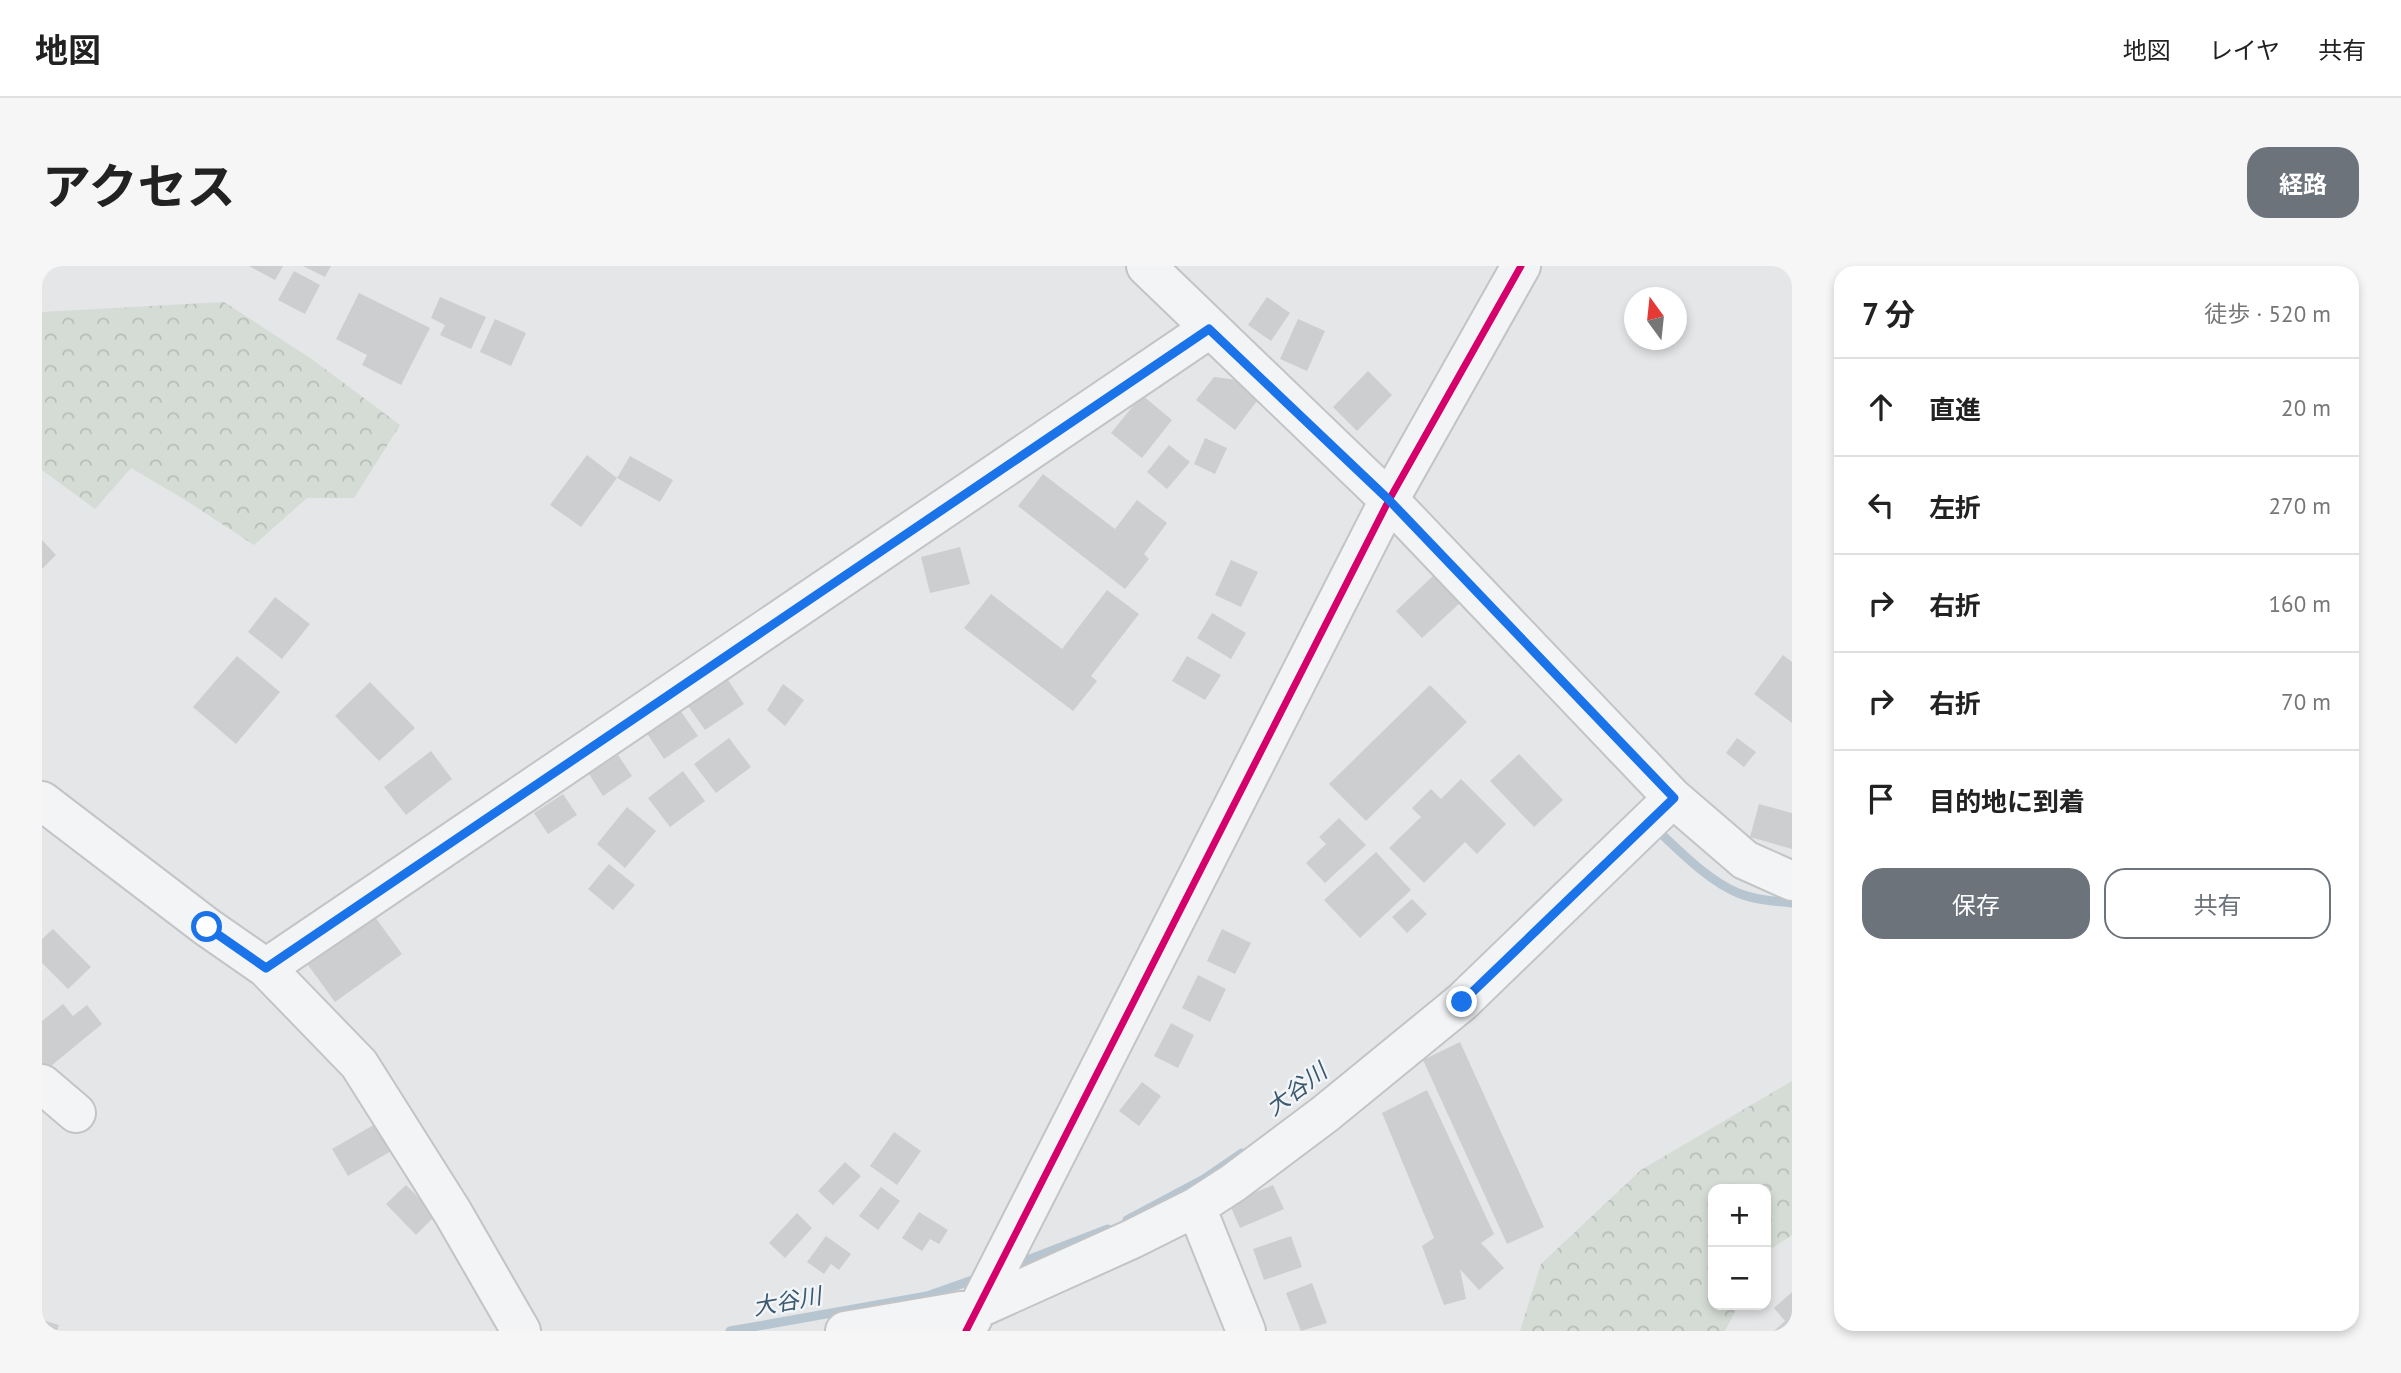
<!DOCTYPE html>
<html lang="ja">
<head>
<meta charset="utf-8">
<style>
  :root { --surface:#fff; --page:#f6f6f6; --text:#222; --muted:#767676; --line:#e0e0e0; --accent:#6c737b }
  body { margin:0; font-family:"PT Sans","Noto Sans JP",sans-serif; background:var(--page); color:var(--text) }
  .controls { position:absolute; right:21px; bottom:21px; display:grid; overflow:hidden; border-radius:14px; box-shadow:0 4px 10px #0003 }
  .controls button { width:63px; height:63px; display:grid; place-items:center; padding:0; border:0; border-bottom:2px solid var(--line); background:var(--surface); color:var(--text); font:35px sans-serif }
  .compass { position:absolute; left:1582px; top:21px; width:63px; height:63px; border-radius:50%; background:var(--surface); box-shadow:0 4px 10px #0003; rotate:345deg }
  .stop { position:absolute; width:21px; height:21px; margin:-16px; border:5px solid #1a73e8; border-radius:50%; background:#fff }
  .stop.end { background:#1a73e8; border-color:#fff; box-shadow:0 2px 7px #0008 }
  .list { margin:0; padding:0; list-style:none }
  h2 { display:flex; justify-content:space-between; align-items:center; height:91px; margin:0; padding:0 28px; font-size:30px }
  h2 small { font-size:23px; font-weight:400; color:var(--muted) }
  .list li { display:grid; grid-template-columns:46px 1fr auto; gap:21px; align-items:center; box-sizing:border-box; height:98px; padding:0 28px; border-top:2px solid var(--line) }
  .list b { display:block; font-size:26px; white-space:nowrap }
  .list em { font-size:23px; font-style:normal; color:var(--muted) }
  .actions { display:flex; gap:14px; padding:21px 28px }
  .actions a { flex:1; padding:16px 0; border:2px solid var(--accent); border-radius:21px; text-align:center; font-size:24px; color:var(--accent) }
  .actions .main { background:var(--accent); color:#fff }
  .icon { flex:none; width:38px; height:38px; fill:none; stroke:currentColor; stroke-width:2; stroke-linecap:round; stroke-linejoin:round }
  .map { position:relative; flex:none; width:1750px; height:1065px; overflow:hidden; border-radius:21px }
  header { display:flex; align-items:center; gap:42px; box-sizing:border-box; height:98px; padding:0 35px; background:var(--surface); border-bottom:2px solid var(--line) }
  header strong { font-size:33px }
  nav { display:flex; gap:38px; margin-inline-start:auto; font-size:24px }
  .intro { display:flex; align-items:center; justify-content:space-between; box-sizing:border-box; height:168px; padding:0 42px }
  h1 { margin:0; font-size:49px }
  .button { padding:18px 32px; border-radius:21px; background:var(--accent); color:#fff; font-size:24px; font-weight:700 }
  main { display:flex; gap:42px; padding:0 42px }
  aside { flex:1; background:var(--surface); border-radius:21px; box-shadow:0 4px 10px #0003 }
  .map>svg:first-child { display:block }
</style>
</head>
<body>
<header>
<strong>地図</strong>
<nav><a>地図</a><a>レイヤ</a><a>共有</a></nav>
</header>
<div class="intro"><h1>アクセス</h1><a class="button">経路</a></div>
<main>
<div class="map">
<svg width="1750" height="1065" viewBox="0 0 1750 1065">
  <defs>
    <pattern id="forest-crowns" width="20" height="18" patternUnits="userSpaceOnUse" patternTransform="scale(1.75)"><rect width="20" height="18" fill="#d5dbd5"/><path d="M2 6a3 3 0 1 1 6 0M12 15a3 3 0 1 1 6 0" fill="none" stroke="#b7bdb8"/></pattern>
  </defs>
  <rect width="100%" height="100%" fill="#e4e6e8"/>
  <!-- forest -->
  <path fill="url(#forest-crowns)" d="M182 36 271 94 358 159 312 232H265L212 279 145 235 89 202 53 243 0 204V46Z
    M1750 815V969L1724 986V923H1671V1039H1696L1683 1065H1478L1499 998 1599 904Z"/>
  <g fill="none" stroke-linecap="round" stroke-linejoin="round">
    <!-- stream -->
    <path stroke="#b6c5d0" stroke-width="9" d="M1613 562C1637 584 1665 614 1696 627 1713 634 1732 635 1750 637
      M1085 954 1162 913 1200 887
      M972 999 1066 963
      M688 1065 885 1030 939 1011"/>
  </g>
  <!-- building -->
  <path fill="#ccced0" d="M207 0H241L233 14Z
    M261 0H289L283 11Z
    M252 5 278 19 263 48 236 34Z
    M317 27 388 62 359 119 320 99 325 89 294 73Z
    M398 31 444 51 429 83 398 69 403 59 389 52Z
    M1225 31 1248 47 1229 75 1206 59Z
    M453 53 484 67 469 100 438 86Z
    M1256 53 1283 65 1265 105 1238 93Z
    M1326 105 1350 129 1315 165 1291 141Z
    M1172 111 1196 114 1218 131 1193 164 1154 134Z
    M1100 129 1130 154 1100 192 1069 167Z
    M1163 172 1185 182 1173 208 1152 198Z
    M1127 179 1148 196 1125 223 1105 206Z
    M545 189 575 212 588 190 631 214 618 236 575 212 539 261 508 239Z
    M1001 208 1073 263 1095 234 1125 257 1102 288 1107 293 1083 323 976 240Z
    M0 274 14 289 0 303Z
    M918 281 928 318 888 327 879 291Z
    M1189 294 1216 306 1199 341 1173 329Z
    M1391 310 1418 337 1380 372 1354 345Z
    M1065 324 1097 348 1049 410 1055 415 1031 445 922 362 949 328 1020 383Z
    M233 331 268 358 240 393 206 366Z
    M1170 347 1204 367 1189 393 1155 372Z
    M1741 389 1750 396V457L1712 428Z
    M195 390 238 426 194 478 151 441Z
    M1145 390 1179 409 1163 434 1130 415Z
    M686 414 702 438 663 464 646 440Z
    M328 416 373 462 337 495 293 450Z
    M741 418 762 434 743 460 725 444Z
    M1388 419 1425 456 1324 555 1287 518Z
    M638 444 656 470 622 493 604 466Z
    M687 472 709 501 674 527 652 498Z
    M1695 472 1714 486 1702 501 1684 487Z
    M389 485 410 513 364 549 342 521Z
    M1477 488 1521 534 1492 561 1448 515Z
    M576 489 590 510 561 530 547 508Z
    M641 505 663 535 628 561 606 532Z
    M1419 513 1464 558 1435 588 1423 576 1382 617 1347 582 1379 551 1370 542 1389 523 1399 533Z
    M521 528 535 549 506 568 492 547Z
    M1717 538 1750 547V583L1708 571Z
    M585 541 614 565 583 602 555 578Z
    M1297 552 1324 579 1283 617 1264 597 1284 578 1277 571Z
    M1334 586 1369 624 1318 672 1282 634Z
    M567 598 593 619 571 644 546 623Z
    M1370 633 1385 648 1365 667 1350 651Z
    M333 651 360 688 293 736 266 699Z
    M11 663 49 701 26 723 0 697V673Z
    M1180 663 1209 677 1193 708 1165 695Z
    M1156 709 1184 723 1168 756 1140 742Z
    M21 738 31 750 45 739 60 758 4 804 0 799V755Z
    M1129 757 1152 769 1136 802 1112 790Z
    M1418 776 1502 961 1465 978 1381 794Z
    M1100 816 1119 830 1097 860 1077 845Z
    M1385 824 1452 968 1439 977 1462 1002 1437 1024 1418 1003 1424 1033 1402 1039 1380 980 1392 972 1340 847Z
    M335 857 351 884 306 910 290 883Z
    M852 866 879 885 855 919 828 900Z
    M803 896 819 910 791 939 776 925Z
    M364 919 394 949 374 969 344 938Z
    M1231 919 1242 943 1198 962 1187 937Z
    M839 921 858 935 836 964 817 950Z
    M877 946 906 964 897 978 888 973 880 985 860 972Z
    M755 947 770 962 743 992 727 977Z
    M784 970 809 988 797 1004 789 998 782 1008 765 996Z
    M1249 970 1260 1001 1222 1014 1211 983Z
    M1270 1017 1285 1057 1259 1065 1244 1027Z
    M1750 1026V1065H1732L1743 1055 1732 1042Z
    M0 1054 17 1059 15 1065H0Z"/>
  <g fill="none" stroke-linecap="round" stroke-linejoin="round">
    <!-- minor casing -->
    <g stroke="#c2c4c6" stroke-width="42">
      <path id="minor" d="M1104 0 1347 234 1631 532 1703 594 1750 615
        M0 535 165 661 224 702 317 798 411 947 479 1065
        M224 702 1167 63
        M0 818 34 847
        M1154 941 1204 1065
        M803 1065 937 1042 1090 973 1154 941 1191 917 1283 848 1420 736 1631 532
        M924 1065 1347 234 1479 0"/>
    </g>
    <!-- minor -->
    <use href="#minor" stroke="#f3f4f5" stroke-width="38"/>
    <!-- cycleway casing -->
    <g stroke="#f2f5f7" stroke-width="11">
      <path id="cycleway" d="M224 702 1167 63
        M924 1065 1347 234 1479 0"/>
    </g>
    <!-- cycleway -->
    <use href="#cycleway" stroke="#d6006c" stroke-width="7"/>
  </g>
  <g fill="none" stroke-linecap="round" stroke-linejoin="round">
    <!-- route -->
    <path stroke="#1a73e8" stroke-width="9" d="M165 661 224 702 1167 63 1347 234 1632 532 1420 736"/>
  </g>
  <g text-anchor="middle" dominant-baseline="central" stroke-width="5" stroke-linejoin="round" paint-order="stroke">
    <!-- water labels -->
    <g font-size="23" font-style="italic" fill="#3b586f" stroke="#f2f5f7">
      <text transform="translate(1254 823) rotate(-37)">大谷川</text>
      <text transform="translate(745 1035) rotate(-10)">大谷川</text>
    </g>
  </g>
</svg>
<div class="controls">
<button>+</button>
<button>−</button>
</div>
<svg class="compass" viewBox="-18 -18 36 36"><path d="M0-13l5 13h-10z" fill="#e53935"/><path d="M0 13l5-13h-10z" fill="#767676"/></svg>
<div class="stop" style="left:165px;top:661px"></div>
<div class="stop end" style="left:1420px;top:736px"></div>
</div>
<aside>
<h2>7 分<small>徒歩 · 520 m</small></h2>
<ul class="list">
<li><svg class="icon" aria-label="ahead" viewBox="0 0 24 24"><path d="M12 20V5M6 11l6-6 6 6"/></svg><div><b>直進</b></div><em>20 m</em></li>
<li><svg class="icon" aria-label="left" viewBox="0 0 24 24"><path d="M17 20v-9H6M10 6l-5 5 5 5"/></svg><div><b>左折</b></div><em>270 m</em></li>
<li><svg class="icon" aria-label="right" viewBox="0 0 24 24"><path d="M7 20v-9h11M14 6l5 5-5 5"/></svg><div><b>右折</b></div><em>160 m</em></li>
<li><svg class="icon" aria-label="right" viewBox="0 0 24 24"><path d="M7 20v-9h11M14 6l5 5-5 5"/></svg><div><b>右折</b></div><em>70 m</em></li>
<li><svg class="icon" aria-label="arrive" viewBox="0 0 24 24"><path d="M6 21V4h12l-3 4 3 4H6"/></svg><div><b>目的地に到着</b></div></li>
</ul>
<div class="actions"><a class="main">保存</a><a>共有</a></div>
</aside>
</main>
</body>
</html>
